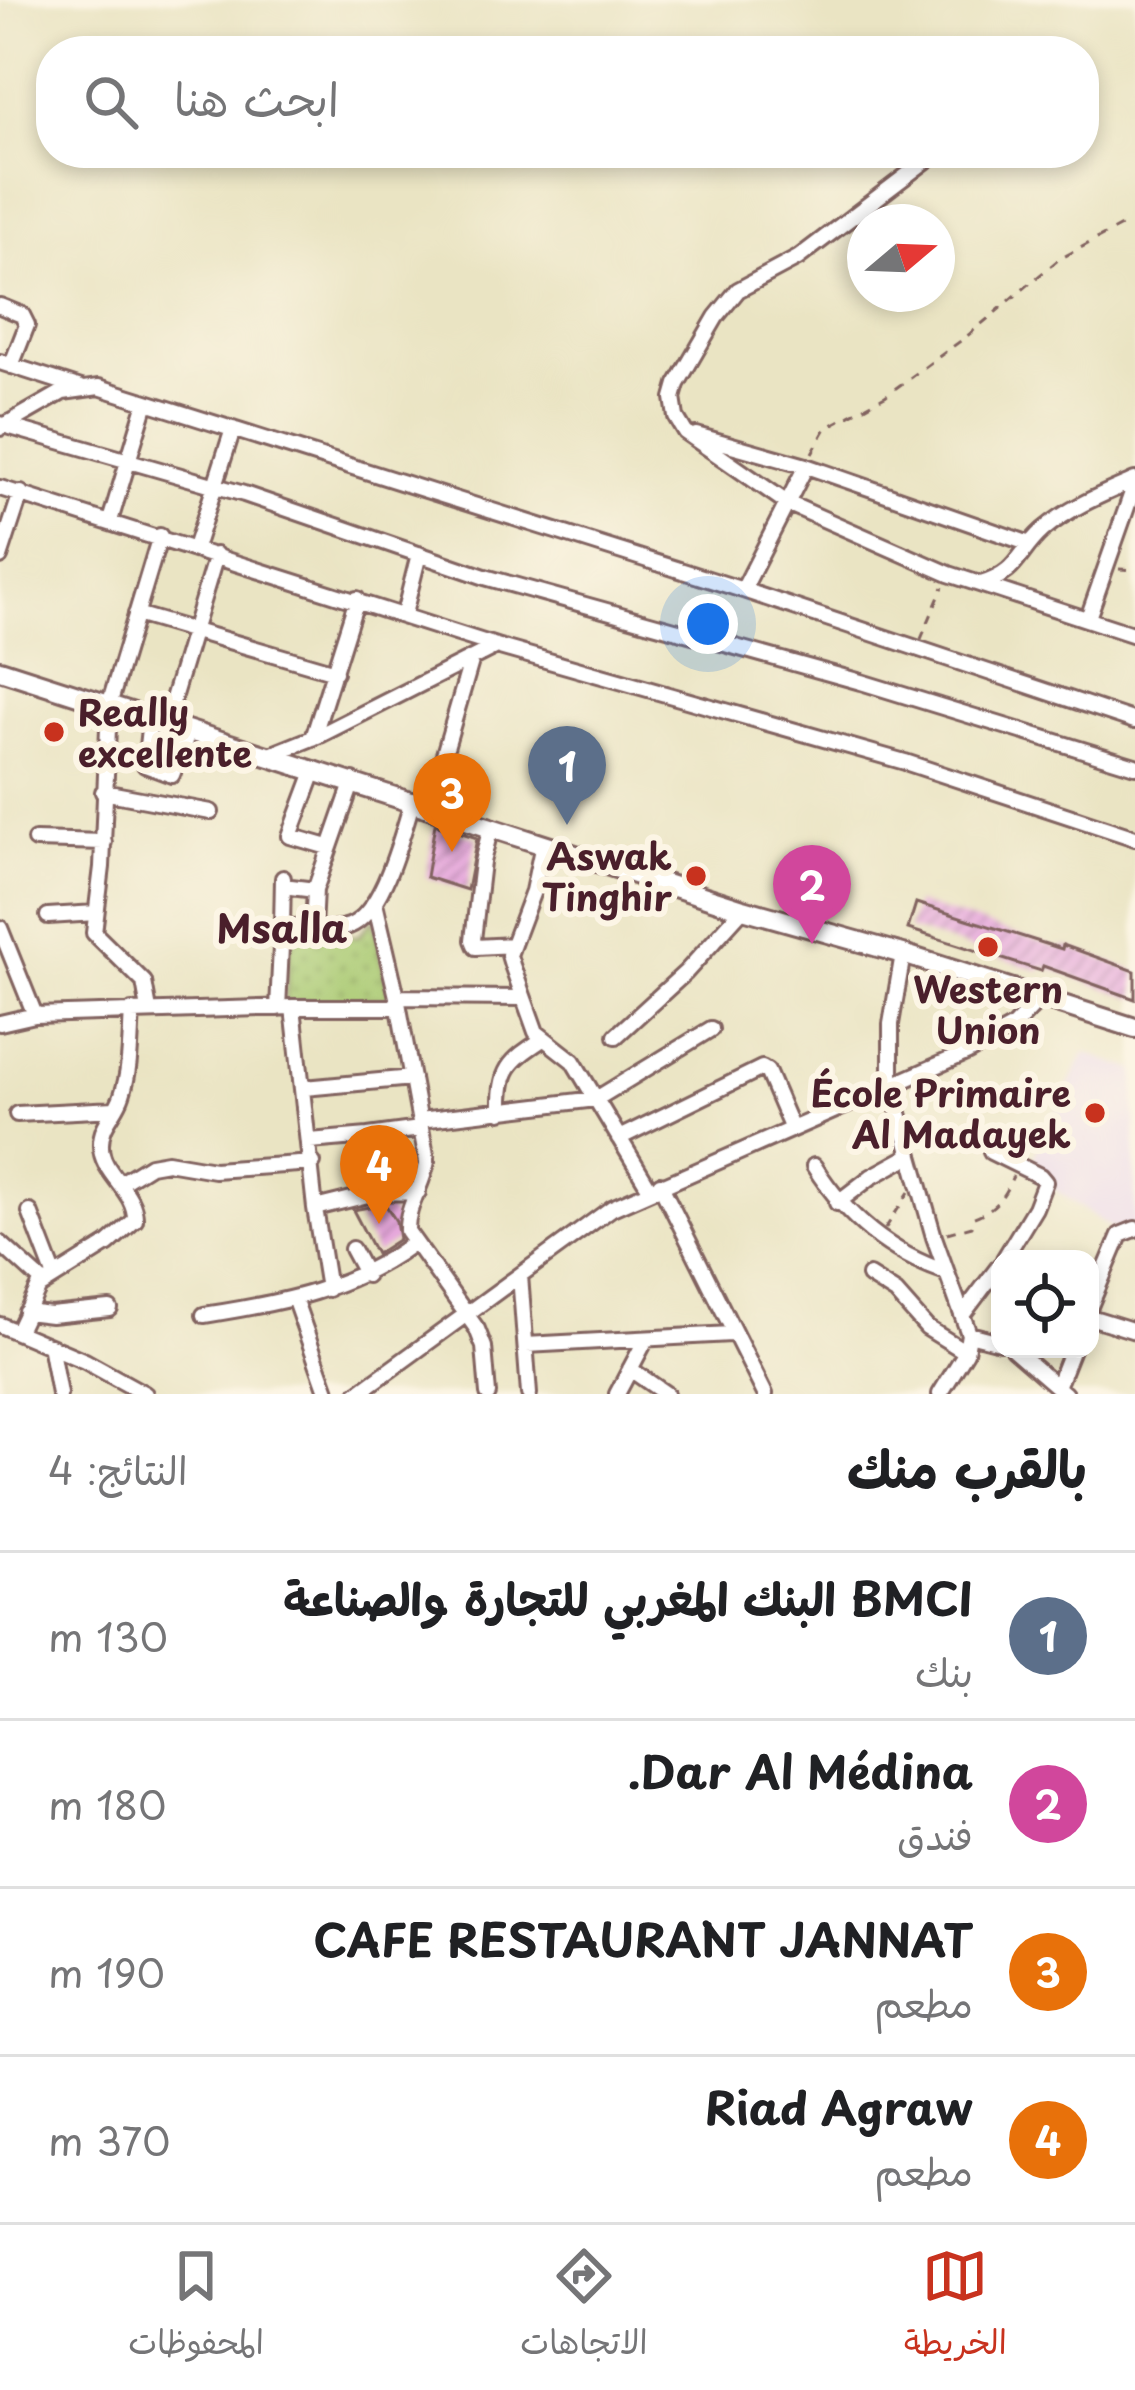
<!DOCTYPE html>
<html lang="ar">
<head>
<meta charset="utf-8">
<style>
  :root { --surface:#fff; --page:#f6f6f6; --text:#202124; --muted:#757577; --line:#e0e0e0; --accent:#c8321e }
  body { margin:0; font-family:"Playpen Sans","Playpen Sans Arabic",sans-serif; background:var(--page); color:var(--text); direction:rtl }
  .controls { position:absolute; right:36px; bottom:36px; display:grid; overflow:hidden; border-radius:24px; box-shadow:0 6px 18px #0003 }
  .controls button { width:108px; height:108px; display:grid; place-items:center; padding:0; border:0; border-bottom:3px solid var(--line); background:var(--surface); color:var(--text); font:60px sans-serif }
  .compass { position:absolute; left:847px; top:204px; width:108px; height:108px; border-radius:50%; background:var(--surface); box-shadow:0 6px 18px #0003; rotate:71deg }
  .you { position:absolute; left:708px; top:624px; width:42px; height:42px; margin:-30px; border:9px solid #fff; border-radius:50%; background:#1a73e8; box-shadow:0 0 0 18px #1a73e833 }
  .badge { display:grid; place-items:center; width:78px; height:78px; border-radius:50%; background:var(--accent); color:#fff; font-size:39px; font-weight:700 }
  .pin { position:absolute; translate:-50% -99px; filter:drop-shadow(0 3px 6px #0008) }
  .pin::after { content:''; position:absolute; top:63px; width:42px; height:36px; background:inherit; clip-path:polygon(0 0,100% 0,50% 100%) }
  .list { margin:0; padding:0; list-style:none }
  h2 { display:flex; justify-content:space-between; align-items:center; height:156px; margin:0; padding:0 48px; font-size:51px }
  h2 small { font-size:39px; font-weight:400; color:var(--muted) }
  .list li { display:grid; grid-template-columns:78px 1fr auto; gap:36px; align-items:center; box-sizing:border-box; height:168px; padding:0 48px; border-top:3px solid var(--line) }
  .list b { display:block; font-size:45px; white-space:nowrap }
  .list p { margin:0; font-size:39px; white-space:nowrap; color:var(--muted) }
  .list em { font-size:39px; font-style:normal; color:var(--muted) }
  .icon { flex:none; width:66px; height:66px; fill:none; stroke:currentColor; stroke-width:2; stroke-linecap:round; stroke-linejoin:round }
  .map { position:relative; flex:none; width:1135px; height:1394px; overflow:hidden; direction:ltr }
  .search { position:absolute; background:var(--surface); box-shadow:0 6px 18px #0003; left:36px; right:36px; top:36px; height:132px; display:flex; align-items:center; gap:30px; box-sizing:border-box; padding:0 42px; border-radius:48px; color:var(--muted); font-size:45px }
  .sheet { height:828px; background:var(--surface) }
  nav { display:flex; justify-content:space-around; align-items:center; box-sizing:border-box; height:168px; border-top:3px solid var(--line); background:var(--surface); font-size:33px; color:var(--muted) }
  nav a { display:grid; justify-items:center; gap:6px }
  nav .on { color:var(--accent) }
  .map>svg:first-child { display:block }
</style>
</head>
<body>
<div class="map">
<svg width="1135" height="1394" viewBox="0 0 1135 1394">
  <defs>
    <pattern id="grass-dots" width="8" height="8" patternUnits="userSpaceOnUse" patternTransform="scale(3)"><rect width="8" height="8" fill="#abcb74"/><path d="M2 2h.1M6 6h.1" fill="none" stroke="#95ae65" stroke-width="1.8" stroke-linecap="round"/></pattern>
    <pattern id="building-hatch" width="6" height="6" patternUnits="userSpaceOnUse" patternTransform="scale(3)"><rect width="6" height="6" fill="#e6a8dc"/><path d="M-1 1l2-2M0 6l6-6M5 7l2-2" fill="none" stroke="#bc88b3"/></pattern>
  </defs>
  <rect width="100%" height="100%" fill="#fcf5e5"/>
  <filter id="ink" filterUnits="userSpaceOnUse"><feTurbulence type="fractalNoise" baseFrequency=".00833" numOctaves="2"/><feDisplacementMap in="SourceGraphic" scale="24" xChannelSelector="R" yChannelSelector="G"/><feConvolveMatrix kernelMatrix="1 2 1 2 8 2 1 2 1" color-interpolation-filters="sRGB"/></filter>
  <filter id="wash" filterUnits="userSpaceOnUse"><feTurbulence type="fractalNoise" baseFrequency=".004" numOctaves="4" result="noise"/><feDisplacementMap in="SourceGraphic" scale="48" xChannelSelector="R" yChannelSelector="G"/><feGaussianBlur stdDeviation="2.7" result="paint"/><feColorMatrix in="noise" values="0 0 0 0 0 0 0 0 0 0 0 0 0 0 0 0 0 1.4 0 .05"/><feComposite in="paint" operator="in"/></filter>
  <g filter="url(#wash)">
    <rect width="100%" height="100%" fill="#eae4c3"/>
    <!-- built -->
    <path fill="#e7d2ef" d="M1085 1053 1135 1070V1225L1117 1232 1038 1178 1034 1156Z"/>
    <!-- grass -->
    <path fill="url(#grass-dots)" stroke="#7a7550" stroke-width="3" d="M373 918 390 998 285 1003 291 936H359Z"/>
    <g id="blocks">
      <!-- building -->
      <path fill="url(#building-hatch)" d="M435 824 477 838 467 890 426 877Z
        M916 903 1062 949 1063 945 1135 971V999L1043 966 1041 971 908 929Z
        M385 1204 396 1221 399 1239 376 1254 353 1210Z"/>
    </g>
  </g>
  <g filter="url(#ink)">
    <use href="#blocks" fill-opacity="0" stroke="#826460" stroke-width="3"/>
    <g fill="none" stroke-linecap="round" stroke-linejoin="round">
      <!-- minor casing -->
      <g stroke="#826460" stroke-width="20">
        <path id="minor" d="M936 153 798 258 738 290 716 317 677 384 673 398 676 417 685 432 787 503 949 574 1135 635
          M0 306 22 315 27 325 11 366
          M0 362 81 388
          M0 424 244 494 485 577 861 682 1135 766
          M0 428 63 392 99 387 743 590 1135 721
          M696 435 806 466 1030 544
          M0 488 496 646 905 762 1135 838
          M110 521 146 402
          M195 548 233 429
          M0 557 21 493
          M981 584C1020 572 1016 554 1043 530 1070 507 1103 494 1135 480
          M743 590 806 466
          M136 614 335 672
          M404 614 419 554
          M1088 618 1135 484
          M150 719 145 765 172 775 189 731
          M166 722 216 555
          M313 738 357 599
          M270 755 320 735 496 646
          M315 769 290 836 328 847
          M103 792 211 812
          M429 806 472 658
          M491 827 482 862 473 940 476 947 513 945
          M35 840 104 842
          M543 844 533 891 509 955 512 965 536 1032 573 1061 650 1189
          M283 886 315 890 353 781
          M375 903 397 997 523 998
          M48 916 96 913
          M282 926 283 878
          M0 928 35 1015
          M313 928 315 890
          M903 954 891 1024V1085L934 1237 969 1334 966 1352 940 1394
          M397 997 427 1161C423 1185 406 1207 407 1231L477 1329 484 1347 488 1394
          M293 1007H399
          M278 1008 282 926C303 927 329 933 349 926 384 913 402 833 413 800
          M149 1010 144 982 94 933 102 867 109 705 160 536
          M0 1023 35 1015 293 1007 315 1208 376 1193 418 1192
          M616 1036 686 972 743 909
          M304 1088 412 1078
          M501 1112C500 1069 508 1062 543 1039
          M17 1114 115 1109
          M420 1120 596 1099 711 1029
          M619 1138 762 1068 767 1071 791 1127
          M310 1141 368 1136
          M991 1152 1040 1176 1045 1182 1035 1208 1004 1259
          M814 1166C846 1217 889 1253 946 1272
          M121 1183 150 1165 167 1162 214 1170 313 1163
          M660 1184 765 1394
          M376 1193 368 1136 420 1129
          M837 1203 871 1177 911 1155
          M315 1208 328 1289
          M30 1212 55 1277
          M0 1243 44 1283
          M352 1249 366 1275
          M520 1275 529 1394
          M869 1276 896 1293 927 1328 966 1352
          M294 1298 328 1394
          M1090 1306 1120 1235 1135 1229
          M26 1312 51 1315 110 1309
          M963 1314 1000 1265
          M204 1315C281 1303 351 1290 413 1243
          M1090 1317 1135 1331
          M0 1325 85 1361 145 1394
          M18 1331 39 1287 108 1244 135 1220C136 1190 101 1174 101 1146 100 1124 116 1114 122 1095 131 1069 130 1038 132 1011
          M969 1334 1000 1342
          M526 1345 731 1334
          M1013 1349 1065 1394
          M51 1350 59 1394
          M630 1369 666 1394
          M1057 1387 1072 1349
          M357 1394 612 1208 968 1052 1013 1027 1041 998
          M617 1394 645 1341"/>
      </g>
      <!-- major casing -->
      <g stroke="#826460" stroke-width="24">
        <path id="major" d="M0 670 743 909 903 954 1135 1028"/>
      </g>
      <!-- path -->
      <path stroke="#826460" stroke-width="3" stroke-dasharray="9 9" stroke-linecap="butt" d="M812 453 826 428 885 396 966 337 1058 260 1121 226
        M1119 569 1135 570
        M921 639 943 587
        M885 1229 909 1192
        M947 1233 972 1226V1218C996 1209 1003 1198 1013 1176"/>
      <!-- minor -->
      <use href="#minor" stroke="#fff" stroke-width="14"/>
      <!-- major -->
      <use href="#major" stroke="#fff" stroke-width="18"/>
    </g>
  </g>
  <!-- markers -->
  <g fill="#c8321e" stroke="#fcf5e5" stroke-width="4.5">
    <circle cx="54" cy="732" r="12"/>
    <circle cx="696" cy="876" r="12"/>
    <circle cx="988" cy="947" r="12"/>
    <circle cx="1095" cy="1113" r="12"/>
  </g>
  <g text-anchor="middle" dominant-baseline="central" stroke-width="12" stroke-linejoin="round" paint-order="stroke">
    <!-- poi labels -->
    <g font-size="36" font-weight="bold" fill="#4a1f2b" stroke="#fcf5e5" text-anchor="end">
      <text x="78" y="711" text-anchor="start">Really<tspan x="78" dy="41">excellente</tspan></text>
      <text x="672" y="855">Aswak<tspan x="672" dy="41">Tinghir</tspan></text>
      <text x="988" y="988" text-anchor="middle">Western<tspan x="988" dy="41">Union</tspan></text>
      <text x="1071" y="1092">École Primaire<tspan x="1071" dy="41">Al Madayek</tspan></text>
    </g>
    <!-- neighbourhood labels -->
    <g font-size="39" font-weight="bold" fill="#4a1f2b" stroke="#fcf5e5">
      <text x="282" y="926">Msalla</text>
    </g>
  </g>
</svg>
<div class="controls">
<button><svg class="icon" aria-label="locate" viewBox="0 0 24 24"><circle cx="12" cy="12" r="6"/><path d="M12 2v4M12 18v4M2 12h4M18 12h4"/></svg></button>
</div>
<svg class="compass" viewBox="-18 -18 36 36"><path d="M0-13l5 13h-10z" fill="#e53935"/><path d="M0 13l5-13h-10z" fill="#757577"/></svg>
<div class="you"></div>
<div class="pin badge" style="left:567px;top:825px;background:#5c6f8a">1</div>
<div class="pin badge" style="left:812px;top:944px;background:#d1479c">2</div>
<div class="pin badge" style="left:452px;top:852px;background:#e8710a">3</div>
<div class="pin badge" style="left:379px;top:1224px;background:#e8710a">4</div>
<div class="search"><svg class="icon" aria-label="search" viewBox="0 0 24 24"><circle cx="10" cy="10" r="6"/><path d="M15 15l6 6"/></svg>ابحث هنا</div>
</div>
<section class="sheet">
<h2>بالقرب منك<small>النتائج: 4</small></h2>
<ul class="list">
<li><span class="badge" style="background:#5c6f8a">1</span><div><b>BMCI البنك المغربي للتجارة والصناعة</b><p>بنك</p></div><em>130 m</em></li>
<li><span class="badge" style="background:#d1479c">2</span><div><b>Dar Al Médina.</b><p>فندق</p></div><em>180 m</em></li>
<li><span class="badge" style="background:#e8710a">3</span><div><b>CAFE RESTAURANT JANNAT</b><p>مطعم</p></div><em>190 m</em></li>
<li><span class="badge" style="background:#e8710a">4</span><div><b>Riad Agraw</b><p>مطعم</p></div><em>370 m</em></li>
</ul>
</section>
<nav>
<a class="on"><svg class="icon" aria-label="map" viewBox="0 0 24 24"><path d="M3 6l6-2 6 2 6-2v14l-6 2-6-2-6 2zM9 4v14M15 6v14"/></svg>الخريطة</a>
<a><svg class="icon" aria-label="directions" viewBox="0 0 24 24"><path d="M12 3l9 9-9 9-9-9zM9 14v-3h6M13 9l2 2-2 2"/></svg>الاتجاهات</a>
<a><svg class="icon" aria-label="saved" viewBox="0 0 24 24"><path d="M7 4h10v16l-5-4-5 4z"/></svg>المحفوظات</a>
</nav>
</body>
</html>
